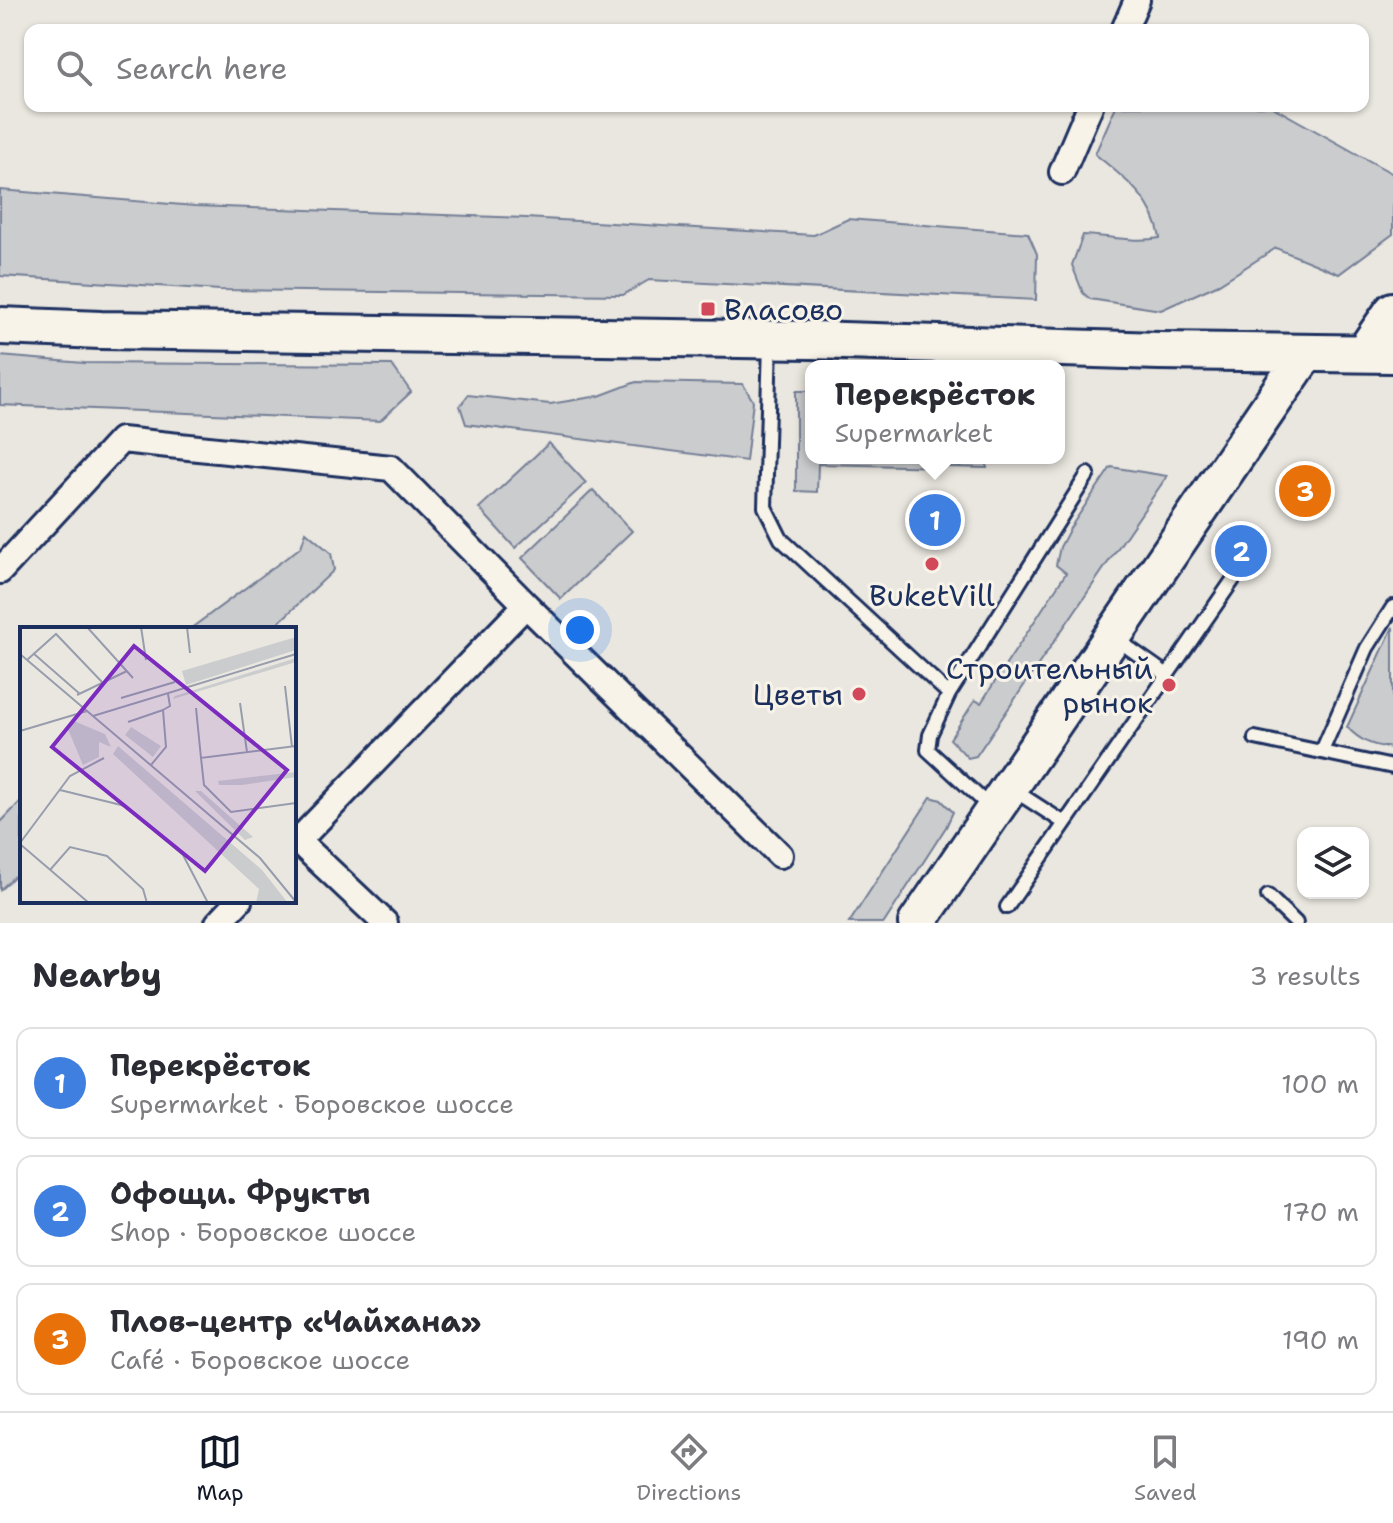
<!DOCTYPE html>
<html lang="en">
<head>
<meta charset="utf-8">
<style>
  :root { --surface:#fff; --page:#f2f2f3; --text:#2b2b33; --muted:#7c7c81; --line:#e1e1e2; --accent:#111827 }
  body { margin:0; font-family:"Shantell Sans",sans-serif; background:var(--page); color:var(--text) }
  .controls { position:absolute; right:24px; bottom:24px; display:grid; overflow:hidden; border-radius:16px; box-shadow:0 2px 6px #0004 }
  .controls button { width:72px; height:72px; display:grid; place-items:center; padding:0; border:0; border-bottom:2px solid var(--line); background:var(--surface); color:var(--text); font:40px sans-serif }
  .you { position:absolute; left:580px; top:630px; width:28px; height:28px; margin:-20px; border:6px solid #fff; border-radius:50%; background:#1a73e8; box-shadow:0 0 0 12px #1a73e833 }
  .badge { display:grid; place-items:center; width:52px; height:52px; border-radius:50%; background:var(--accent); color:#fff; font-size:26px; font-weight:700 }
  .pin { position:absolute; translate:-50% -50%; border:4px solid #fff; box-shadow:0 2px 8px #0006 }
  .popup { position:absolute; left:805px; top:360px; width:260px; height:104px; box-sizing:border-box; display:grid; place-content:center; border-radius:16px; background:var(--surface); filter:drop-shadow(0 2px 6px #0005); font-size:26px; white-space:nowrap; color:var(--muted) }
  .popup b { font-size:30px; color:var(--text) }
  .popup::after { content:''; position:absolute; left:50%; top:100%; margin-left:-16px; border:16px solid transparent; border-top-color:var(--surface) }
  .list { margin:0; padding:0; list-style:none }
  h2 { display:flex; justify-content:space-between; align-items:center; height:104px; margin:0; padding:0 32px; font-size:34px }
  h2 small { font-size:26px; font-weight:400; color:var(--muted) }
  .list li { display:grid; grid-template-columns:52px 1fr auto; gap:24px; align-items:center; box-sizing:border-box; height:112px; margin:0 16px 16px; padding:0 16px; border:2px solid var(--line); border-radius:16px }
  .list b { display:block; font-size:30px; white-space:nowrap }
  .list p { margin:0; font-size:26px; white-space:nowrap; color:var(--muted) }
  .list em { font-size:26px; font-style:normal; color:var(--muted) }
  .icon { flex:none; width:44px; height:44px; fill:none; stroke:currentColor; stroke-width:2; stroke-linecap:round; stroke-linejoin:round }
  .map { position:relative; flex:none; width:1393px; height:923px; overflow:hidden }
  .search { position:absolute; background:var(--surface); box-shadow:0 2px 6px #0004; left:24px; right:24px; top:24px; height:88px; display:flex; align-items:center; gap:20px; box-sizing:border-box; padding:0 28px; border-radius:16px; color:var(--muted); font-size:30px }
  .sheet { height:488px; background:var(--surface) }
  nav { display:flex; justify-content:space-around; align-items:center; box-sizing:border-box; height:112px; border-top:2px solid var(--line); background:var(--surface); font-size:22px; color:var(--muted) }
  nav a { display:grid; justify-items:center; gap:4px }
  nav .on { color:var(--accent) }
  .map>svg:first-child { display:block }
</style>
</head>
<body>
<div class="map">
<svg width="1393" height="923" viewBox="0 0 1393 923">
  <rect width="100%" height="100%" fill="#eae7e0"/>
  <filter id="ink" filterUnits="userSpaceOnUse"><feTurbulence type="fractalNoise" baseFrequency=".0125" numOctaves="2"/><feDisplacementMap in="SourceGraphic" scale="16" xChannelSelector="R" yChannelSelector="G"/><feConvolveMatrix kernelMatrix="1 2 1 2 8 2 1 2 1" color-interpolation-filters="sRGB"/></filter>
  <g filter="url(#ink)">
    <!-- green -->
    <path fill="#cbcccd" stroke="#737e96" stroke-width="2" d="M1116 106H1271L1393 174V234L1339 274 1276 248 1219 284 1161 310 1090 299 1083 293 1072 265 1083 235C1109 236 1134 243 1160 238 1153 198 1125 179 1095 154Z
      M0 190 195 206 526 218 814 235 848 219 1028 233 1037 254 1036 300 649 280 623 295 220 290 0 276Z
      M0 356 84 363 392 365 411 392 380 421 0 405Z
      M636 382 743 384 753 401 746 461 466 424 460 406 468 395 550 404 599 396Z
      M796 391H811V458H986L987 468 818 464 817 492 796 491Z
      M549 443 586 483 515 548 479 508Z
      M1111 467 1167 476 976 756 968 758 950 739 975 700 981 703 1066 573 1056 565 1060 547 1070 528Z
      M593 490 632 531 561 599 522 558Z
      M306 532 331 553 334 570 272 629H190L301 547Z
      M1393 627V748C1373 746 1361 742 1347 727Z
      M931 797 941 800 953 812 946 827 884 923H849Z
      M22 800V869L0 890V823Z"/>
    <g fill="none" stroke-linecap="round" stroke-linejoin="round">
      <!-- service casing -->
      <g stroke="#1b2f5e" stroke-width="18">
        <path id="service" d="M770 344 765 507 781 539 949 694 930 735 928 750 991 808
          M1116 639 1166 674
          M949 694 1088 474
          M1255 738 1393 767
          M1322 751 1367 648 1393 607
          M1012 789 1063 822
          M1268 896 1296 923
          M1007 907 1235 577"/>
      </g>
      <!-- minor casing -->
      <g stroke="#1b2f5e" stroke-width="30">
        <path id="minor" d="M1124 30 1137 0
          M1062 172 1090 106
          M0 571 121 440 391 468 526 605
          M298 841 385 923
          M294 845 526 605 780 855
          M218 923 239 901"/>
      </g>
      <!-- secondary casing -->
      <g stroke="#1b2f5e" stroke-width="42">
        <path id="secondary" d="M0 326 101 330 812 340 1159 351 1393 354
          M1364 353 1393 311
          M917 923 1306 353"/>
      </g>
      <!-- service -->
      <use href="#service" stroke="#f7f3e8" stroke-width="12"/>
      <!-- minor -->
      <use href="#minor" stroke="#f7f3e8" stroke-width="24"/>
      <!-- secondary -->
      <use href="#secondary" stroke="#f7f3e8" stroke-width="36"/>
    </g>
  </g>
  <!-- markers -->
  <g fill="#d1495b" stroke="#f7f3e8" stroke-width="3">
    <rect x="700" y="301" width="16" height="16" rx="4"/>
    <circle cx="932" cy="564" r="8"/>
    <circle cx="1169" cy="685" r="8"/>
    <circle cx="859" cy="694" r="8"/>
  </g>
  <g text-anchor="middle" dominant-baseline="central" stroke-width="6" stroke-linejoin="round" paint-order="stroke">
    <!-- poi labels -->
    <g font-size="30" fill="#1b2f5e" stroke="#f7f3e8" text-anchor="end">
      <text x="724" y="309" text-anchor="start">Власово</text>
      <text x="932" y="595" text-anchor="middle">BuketVill</text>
      <text x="1153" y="668">Строительный<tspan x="1153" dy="34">рынок</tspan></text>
      <text x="843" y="694">Цветы</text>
    </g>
  </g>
  <!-- overview -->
  <g transform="translate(20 627)">
    <rect width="276" height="276" fill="#eae7e0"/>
    <path d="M276 10V23L166 58 162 44ZM276 31V35L153 72 155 69ZM54 94 85 107 91 120 79 115V130L63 138 47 100ZM111 100 141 119 133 130 105 108ZM98 119 242 243 268 276H236L239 262 93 127ZM276 145V150L222 158H199L198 154ZM175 164H181L233 210 225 213Z" fill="#cbcccd"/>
    <path fill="none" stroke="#979dac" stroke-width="2" d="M67 0 113 51M121 0 126 33M167 0 170 26M13 26 60 67M0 27 240 231 276 275M7 33 36 7 82 55M265 59 272 120M57 68 107 44M101 71 155 55M220 76 227 125M176 81 181 131 276 119M73 89 276 27M108 95 143 83M0 104 67 84M181 131 184 158 211 185 276 176M131 138 146 120 143 83 150 79 148 67M40 163 105 179 163 228 188 276M0 216 50 149 84 131M0 217 69 276M30 243 50 220 87 229 123 262 127 276"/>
    <path fill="#7b2cbf" fill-opacity="0.15" stroke="#7b2cbf" stroke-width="4" d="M114 19 267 143 185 244 32 120Z"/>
    <rect width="276" height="276" fill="none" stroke="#1b2f5e" stroke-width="4"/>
  </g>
</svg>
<div class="controls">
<button><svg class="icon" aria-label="layers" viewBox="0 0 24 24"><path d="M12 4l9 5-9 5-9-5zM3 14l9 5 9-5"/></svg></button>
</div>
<div class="you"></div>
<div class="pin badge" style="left:935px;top:520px;background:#3f7fe0">1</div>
<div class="popup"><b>Перекрёсток</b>Supermarket</div>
<div class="pin badge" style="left:1241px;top:551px;background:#3f7fe0">2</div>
<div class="pin badge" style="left:1305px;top:491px;background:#e8710a">3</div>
<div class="search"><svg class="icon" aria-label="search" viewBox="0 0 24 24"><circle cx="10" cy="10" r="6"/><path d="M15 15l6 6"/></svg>Search here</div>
</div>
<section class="sheet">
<h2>Nearby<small>3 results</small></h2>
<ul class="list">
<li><span class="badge" style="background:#3f7fe0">1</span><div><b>Перекрёсток</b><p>Supermarket · Боровское шоссе</p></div><em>100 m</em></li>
<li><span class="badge" style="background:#3f7fe0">2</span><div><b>Офощи. Фрукты</b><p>Shop · Боровское шоссе</p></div><em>170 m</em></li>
<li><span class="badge" style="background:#e8710a">3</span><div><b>Плов-центр «Чайхана»</b><p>Café · Боровское шоссе</p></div><em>190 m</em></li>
</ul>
</section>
<nav>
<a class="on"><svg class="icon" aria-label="map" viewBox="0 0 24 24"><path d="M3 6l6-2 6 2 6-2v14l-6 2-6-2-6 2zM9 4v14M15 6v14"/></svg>Map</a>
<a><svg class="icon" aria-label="directions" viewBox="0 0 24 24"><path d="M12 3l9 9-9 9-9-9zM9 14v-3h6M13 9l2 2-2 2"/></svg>Directions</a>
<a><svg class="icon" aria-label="saved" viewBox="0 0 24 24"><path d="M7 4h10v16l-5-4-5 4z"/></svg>Saved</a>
</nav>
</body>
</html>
